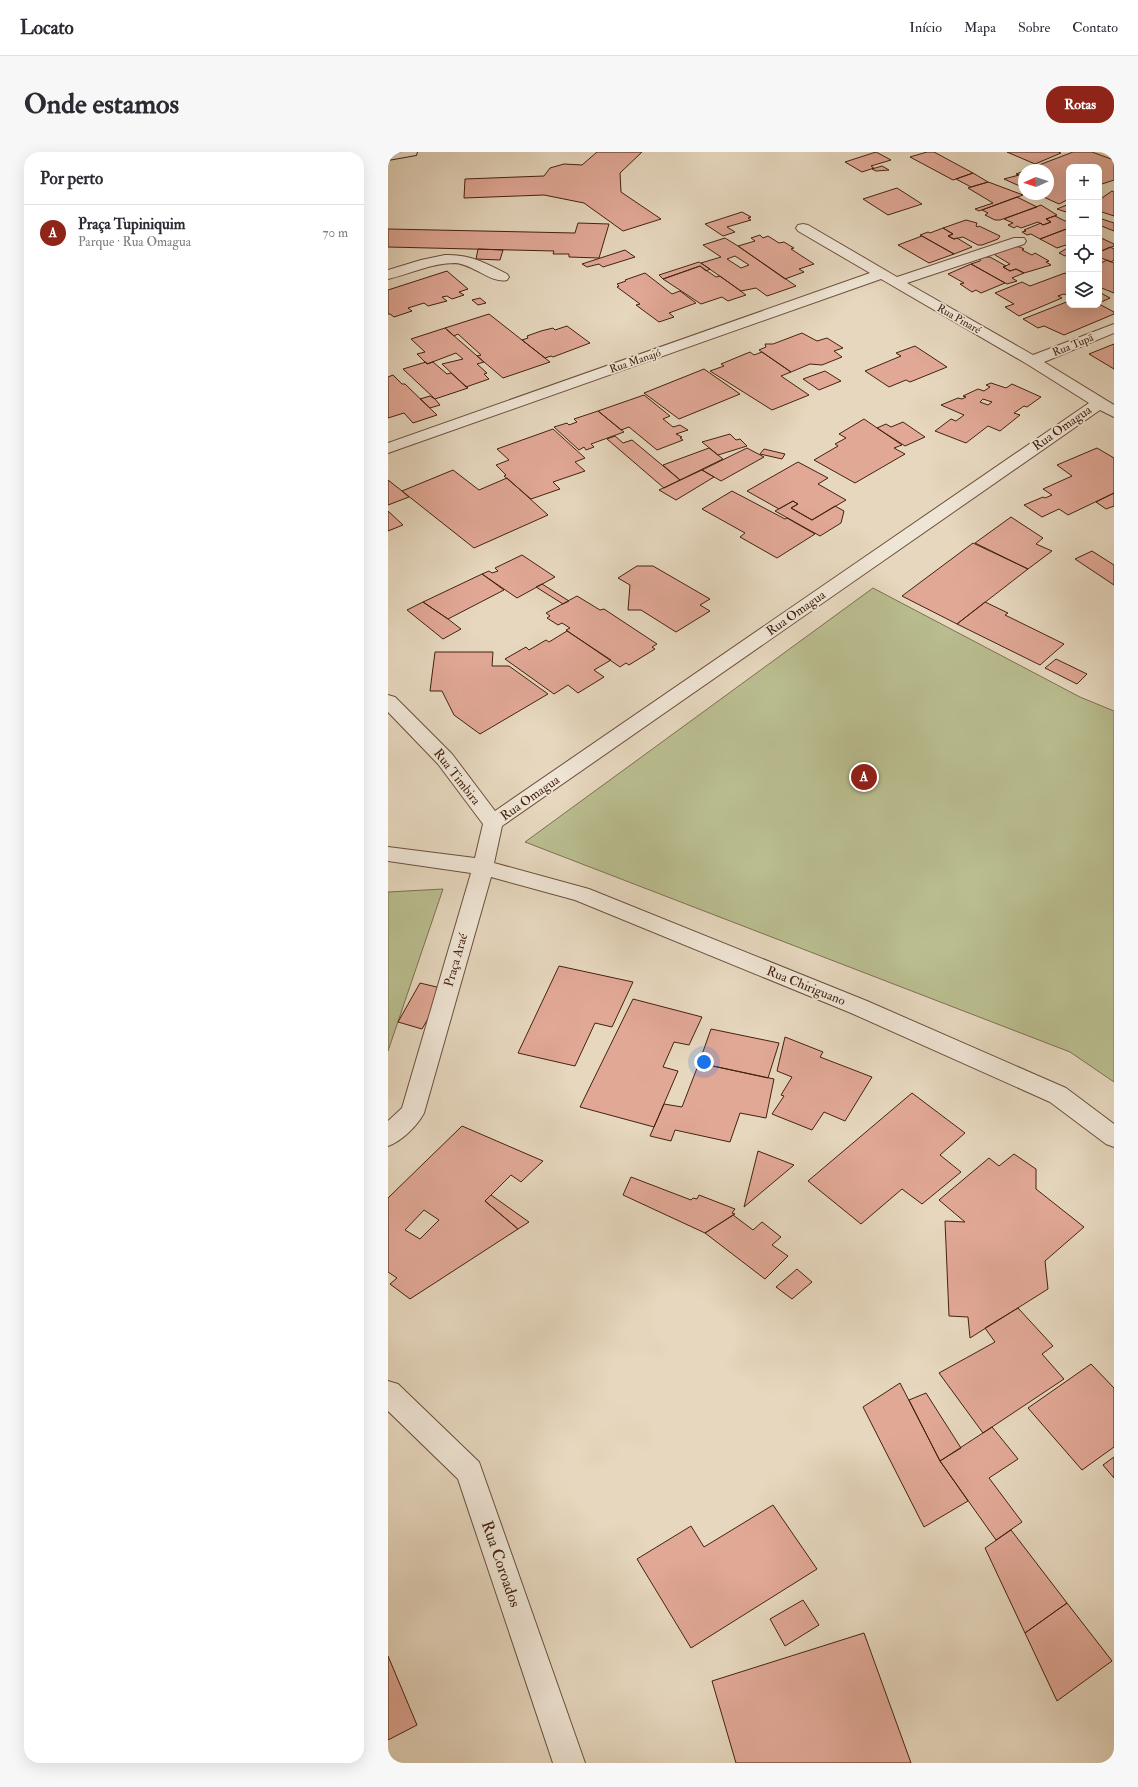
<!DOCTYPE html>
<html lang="pt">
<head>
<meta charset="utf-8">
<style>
  :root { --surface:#fff; --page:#f7f7f7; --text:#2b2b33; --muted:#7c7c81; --line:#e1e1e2; --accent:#8f2418 }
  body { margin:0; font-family:"IM FELL Double Pica",serif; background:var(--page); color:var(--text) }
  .controls { position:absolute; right:12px; top:12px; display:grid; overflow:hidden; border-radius:8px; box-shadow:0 4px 16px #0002 }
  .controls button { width:36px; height:36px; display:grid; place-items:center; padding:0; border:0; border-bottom:1px solid var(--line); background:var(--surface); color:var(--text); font:20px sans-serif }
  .compass { position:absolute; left:630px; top:12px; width:36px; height:36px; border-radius:50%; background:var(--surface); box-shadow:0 4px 16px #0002; rotate:267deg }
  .you { position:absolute; left:316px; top:910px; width:14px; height:14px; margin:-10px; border:3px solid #fff; border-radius:50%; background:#1a73e8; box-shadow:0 0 0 6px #1a73e833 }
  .badge { display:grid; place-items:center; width:26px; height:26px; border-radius:50%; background:var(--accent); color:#fff; font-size:13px; font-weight:700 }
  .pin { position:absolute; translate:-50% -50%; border:2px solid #fff; box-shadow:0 1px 4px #0006 }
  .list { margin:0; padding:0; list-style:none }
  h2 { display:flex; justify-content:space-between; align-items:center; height:52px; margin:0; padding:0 16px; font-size:17px }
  h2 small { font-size:13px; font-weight:400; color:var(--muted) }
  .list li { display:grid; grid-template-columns:26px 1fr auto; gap:12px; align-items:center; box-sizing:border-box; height:56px; padding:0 16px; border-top:1px solid var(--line) }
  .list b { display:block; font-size:15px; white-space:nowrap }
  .list p { margin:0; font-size:13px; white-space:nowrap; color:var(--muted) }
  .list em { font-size:13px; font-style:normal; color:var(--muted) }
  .icon { flex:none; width:22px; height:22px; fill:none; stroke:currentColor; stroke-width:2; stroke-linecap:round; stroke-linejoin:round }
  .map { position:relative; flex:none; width:726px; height:1611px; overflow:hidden; border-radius:16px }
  header { display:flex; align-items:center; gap:24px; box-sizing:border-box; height:56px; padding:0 20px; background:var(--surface); border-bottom:1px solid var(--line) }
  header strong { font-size:19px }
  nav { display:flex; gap:22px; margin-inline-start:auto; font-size:14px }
  .intro { display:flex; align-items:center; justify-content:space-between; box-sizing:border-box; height:96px; padding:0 24px }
  h1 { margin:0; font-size:28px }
  .button { padding:10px 18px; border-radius:16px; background:var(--accent); color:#fff; font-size:14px; font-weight:700 }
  main { display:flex; gap:24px; padding:0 24px }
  aside { flex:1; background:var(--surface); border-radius:16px; box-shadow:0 4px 16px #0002 }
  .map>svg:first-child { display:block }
</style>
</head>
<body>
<header>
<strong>Locato</strong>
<nav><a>Início</a><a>Mapa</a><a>Sobre</a><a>Contato</a></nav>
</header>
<div class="intro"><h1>Onde estamos</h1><a class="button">Rotas</a></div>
<main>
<aside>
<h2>Por perto<small></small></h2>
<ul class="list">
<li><span class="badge">A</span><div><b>Praça Tupiniquim</b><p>Parque · Rua Omagua</p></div><em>70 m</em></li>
</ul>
</aside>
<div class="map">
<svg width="726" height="1611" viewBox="0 0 726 1611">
  <rect width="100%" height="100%" fill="#e6d7be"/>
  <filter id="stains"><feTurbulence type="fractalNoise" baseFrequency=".005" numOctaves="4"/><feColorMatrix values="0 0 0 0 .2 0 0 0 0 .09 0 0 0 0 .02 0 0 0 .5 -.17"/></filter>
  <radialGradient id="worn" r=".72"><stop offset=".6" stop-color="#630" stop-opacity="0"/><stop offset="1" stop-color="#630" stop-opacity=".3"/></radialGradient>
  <!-- green -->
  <path fill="#b9bd8f" stroke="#7e7050" d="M485 436 692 545 726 559V930L682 900 137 690Z
    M55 737 0 899V740Z"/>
  <!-- building -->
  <path fill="#e1a896" stroke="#442210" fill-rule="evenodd" d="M209 0H254L232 21 233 40 273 67 235 79 196 51 156 43 76 46 77 27 156 24 162 16 176 12 194 13Z
    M488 0 503 8 483 14 486 16 474 20 457 10Z
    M539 0H546L585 21 565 28 522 5Z
    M619 0H670L673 1 647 12Z
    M685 0H704L726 8V28L711 33V15H681V47L671 52 649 42H660V18H638Z
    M494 14 501 18 488 19 484 17Z
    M636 19V36L616 27 631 23 628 22Z
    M585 21 600 30 583 35 568 27Z
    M600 30 603 31 635 43 591 59 587 57 605 51 580 36Z
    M509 36 534 52 500 63 475 47Z
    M724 39 726 40V64L711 59V48Z
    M629 45 649 55 612 68H607L597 63 600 61 594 58Z
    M681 52V61L669 57Z
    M653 53 669 63 658 67 663 70 655 73 650 70 633 76 629 74 626 76 620 73 625 71 616 67Z
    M354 60 363 65 360 66 363 68 339 75 347 80 335 84 317 72Z
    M667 64 677 69 681 68V76L652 87 643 82 639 83 634 80 638 79 636 78 653 71 655 73 663 70 658 67Z
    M711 66 726 71V79L711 73Z
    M578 68 589 71 588 74 589 75 591 74 612 84 610 87 594 93H590L575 85 566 87 560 84 565 82 555 76Z
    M190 71 221 72 211 106 181 105V102H165L166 99 0 95V77L187 81Z
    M555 76 565 82 560 84 566 87 569 86 584 95 566 102 532 83 540 80 542 81Z
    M681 76V92L669 96 652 87Z
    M372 83 375 86 380 84 391 91 396 90 406 96 403 97 426 112 411 117 416 120 397 127 350 94 367 89 363 86Z
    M534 84 566 102 541 111 510 93Z
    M711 85 726 92V94L711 100Z
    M337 86 350 94 408 134 379 144 368 136 353 139 313 111 333 105 315 93ZM347 104 361 113 353 116 339 107Z
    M622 94 632 95 636 97 634 98 644 103 647 101 661 109 658 110 663 113 636 121 628 117 622 119 615 115 622 112 607 103V100Z
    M681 95V102L677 104 671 101Z
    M722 95 726 97V108L723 110 711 105V100Z
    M90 97 115 98 112 108 88 107Z
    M237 98 247 105 215 115 211 112 199 115 194 112Z
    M597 105H602L618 114 615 115 622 119 628 117 636 121 624 126 629 129 619 132 583 112 592 109 593 106Z
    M719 108 726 111V141L711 135V115L713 114 711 112Z
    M311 110 322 117 318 119 312 114 275 127 271 123Z
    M583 112 617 131 593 141 588 138 584 140 572 132 576 131 560 122Z
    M312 114 328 125 332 124 358 143 340 149 334 145 313 152 275 127Z
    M59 119 80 137 71 140 76 143 64 147 59 144 54 145 59 149 40 154 36 151 20 156 24 159 6 165 2 162H0V138Z
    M257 121 284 142 292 139 308 151 281 161 286 165 271 170 248 153 252 152 229 135 231 134 229 132 238 129 237 128Z
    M677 121 681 124V144L676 142 670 144 674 146 631 164 617 155 626 152 607 141 634 130 642 134Z
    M711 140 722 146 711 151Z
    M92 146 98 151 90 153 84 148Z
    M681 149V153L711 152 726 160V162L676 183 656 174 650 176 635 167Z
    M101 162 134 188 162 210 115 226 89 204 93 203 70 182 66 184 57 176Z
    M179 174 202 191 165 205 163 204 157 206 134 188 140 186 139 184 153 179 165 176 167 178Z
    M57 176 96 210 89 212 99 221 96 222 101 227 78 235 54 212 75 207 68 201 39 212 29 202 37 200 23 187Z
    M414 181 429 189 439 186 455 196 446 199 454 205 434 213 422 212 403 220 371 198 378 195 377 192H385Z
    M726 192V217L701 202Z
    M527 194 559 215 522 230 518 228 501 235 477 219 513 204 508 201Z
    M362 200 366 203 374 200 403 220 393 224 421 243 384 258 322 219 336 214 333 212Z
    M38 210 39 212 45 210 59 222 63 221 80 236 47 247 15 217Z
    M316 217 352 242 291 267 256 241Z
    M437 219 453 229 431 238 415 227Z
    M5 223 14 232H17L49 263 25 271 16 261 0 266V225Z
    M603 231 618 236 624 232 653 245 639 255 636 254 626 261 632 263 612 279 600 274 578 291 547 279 563 267 568 269 576 263 553 253 570 246 574 247 578 245 575 244 590 237 596 239 602 235 598 233ZM595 247 604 250 600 253 592 250Z
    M256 243 282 264 275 267 285 275 292 273 300 278 288 282 294 285 292 286 295 288 269 298 241 275 233 278 210 259Z
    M42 244 47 247 52 253 42 256 32 247Z
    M210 259 236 280 203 292 206 295 198 298 196 295 191 298 166 275 179 271 181 273 189 270 186 267Z
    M476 267 514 293 506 296 517 302 467 331 426 308 450 294 447 292 458 286 451 282Z
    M515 270 537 285 517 294 489 276 498 272 503 275Z
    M165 277 197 306 187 310 197 319 165 330 172 337 143 347 116 324 118 323 108 313 121 308 109 297Z
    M342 282 348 288 352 287 359 294 330 303 314 290Z
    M227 284 235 291 244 288 292 328 276 336 219 287Z
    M321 296 335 307 292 328 275 313Z
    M359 296 376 305 333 329 314 318Z
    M709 296 726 306V341L680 363 671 357 654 365 636 353 655 345 657 346 664 343 655 337 684 324 669 313Z
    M376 297 397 302 394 307 372 302Z
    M410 310 440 326 430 332 458 348 424 368 403 356 410 352 405 349 391 357 359 339Z
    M65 318 91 338 119 326 160 363 86 396 14 339Z
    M314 318 326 325 288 348 271 338Z
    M0 328 14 339 21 345 0 353Z
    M344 339 397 367 399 366 427 382 389 406 352 385 357 381 314 357Z
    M726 341V354L718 357 708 350Z
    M405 349 410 352 403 356 424 368 447 354 456 359 453 371 432 384 387 359Z
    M0 359 15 373 0 379Z
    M623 365 655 386 648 392 664 399 640 417 587 391Z
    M585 391 640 417 569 472 514 444Z
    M704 399 726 413V433L687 407Z
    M134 403 167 425 129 446 94 422 101 419 104 421 110 419 107 416Z
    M249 414H265L322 447 312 453 322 459 288 480 253 458H240L242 433 230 426Z
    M94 422 116 438 60 467 35 450Z
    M154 432 181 449 175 452 148 435Z
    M189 444 212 458 216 457 269 492 264 495 267 497 241 513 238 511 232 515 178 478 182 476 174 471 170 473 159 466 162 464 158 461Z
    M35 450 60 467 73 477 55 487 19 458Z
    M597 450 620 461 617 463 676 492 652 513 569 472Z
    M179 479 223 508 206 518 216 525 190 541 180 533 166 542 117 507 138 495 141 498 158 488 161 490Z
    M47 500H105L104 514H121L160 542 92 582 66 563 54 539H42Z
    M668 507 699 522 689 532 657 516Z
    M171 814 245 830 224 875 207 871 187 914 130 901Z
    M32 831 57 837 34 877 10 870Z
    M245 847 314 865 301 893 286 890 275 915 290 919 266 975 192 955Z
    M323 877 391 891 380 926 311 911Z
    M397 885 435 900 432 905 484 925 457 969 436 960 424 978 384 962 396 944 393 943 404 925 389 919Z
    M311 911 386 927 378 966 352 961 342 990 287 978 283 989 262 984 276 952 294 955Z
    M524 941 577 981 552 1003 573 1020 534 1052 514 1037 473 1072 420 1029Z
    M74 974 155 1009 133 1030 123 1023 97 1049 130 1077 22 1147 2 1132 9 1126 0 1120V1046ZM36 1058 51 1068 32 1087 17 1078Z
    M370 999 406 1013 356 1055Z
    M626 1002 648 1017V1037L696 1075 657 1109 660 1137 582 1186 580 1165 561 1164 557 1069 577 1070 551 1048 601 1006 611 1014Z
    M243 1025 303 1048 305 1046 309 1047 311 1043 347 1057 344 1061 347 1062 317 1081 235 1043Z
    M103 1043 141 1070 130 1077 97 1049Z
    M345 1063 365 1078 374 1070 393 1085 384 1093 400 1104 377 1127 317 1081Z
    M409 1117 424 1130 404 1147 388 1135Z
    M630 1156 665 1194 654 1202 676 1227 595 1281 551 1221 607 1190 597 1176Z
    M703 1212 726 1236V1295L694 1318 640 1256Z
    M512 1231 552 1309 580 1349 536 1375 475 1255Z
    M538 1241 573 1296 552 1309 521 1248Z
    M604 1275 630 1307 601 1326 634 1370 608 1388 552 1309Z
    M726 1305V1326L715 1313Z
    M385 1353 429 1417 303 1496 249 1407 303 1374 316 1395Z
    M623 1378 679 1451 637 1481 597 1396Z
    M415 1448 431 1473 397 1494 382 1467Z
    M679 1451 724 1509 669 1549 637 1481Z
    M476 1481 523 1611H348L324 1529Z
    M0 1504 29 1573 0 1588Z"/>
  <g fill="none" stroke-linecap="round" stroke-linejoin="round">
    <!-- lane casing -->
    <g stroke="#6c4f3c" stroke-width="2">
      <path id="lane" d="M57 103C81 102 98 111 119 122L121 125 119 128C104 132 85 112 67 111 43 111 22 122 0 127V118L33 108Z"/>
    </g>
    <!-- street casing -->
    <g stroke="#6c4f3c" stroke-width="2">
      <path id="street" d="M415 72 420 73 509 125 626 86H636L638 89 636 92 519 131 645 203 726 172V181L656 210 726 253V265L712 258 114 674 106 711 201 737 479 849 678 936 726 972V995L718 992 662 950 463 861 187 748 103 725 36 961C29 974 14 989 0 994V969L14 956 83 721 0 709V695L87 706 95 672 50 612 0 560V543L7 545 64 602 107 659 701 251 639 212 493 127 0 301V291L482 121 410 79 408 76 410 73Z
        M0 1229 10 1232 91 1310 197 1611H165L70 1327 0 1259Z"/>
    </g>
    <!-- secondary casing -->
    <g stroke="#442210" stroke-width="2">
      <path id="secondary" d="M0 0H29L28 3 0 8Z"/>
    </g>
    <!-- lane -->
    <use href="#lane" fill="#efe5d5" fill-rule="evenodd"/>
    <!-- street -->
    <use href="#street" fill="#efe5d5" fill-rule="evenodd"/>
    <!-- secondary -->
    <use href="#secondary" fill="#efe5d5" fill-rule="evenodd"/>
  </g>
  <g text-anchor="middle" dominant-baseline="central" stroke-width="3.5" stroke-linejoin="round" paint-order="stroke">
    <!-- far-street labels -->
    <g font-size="11" fill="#442210" stroke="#efe5d5">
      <text transform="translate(571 167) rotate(30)">Rua Pinaré</text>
      <text transform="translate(685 193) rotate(-22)">Rua Tupã</text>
      <text transform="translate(247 209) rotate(-19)">Rua Manajó</text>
    </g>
    <!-- street labels -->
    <g font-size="13" fill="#442210" stroke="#efe5d5">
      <text transform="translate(674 276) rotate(-35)">Rua Omagua</text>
      <text transform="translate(408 461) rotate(-35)">Rua Omagua</text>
      <text transform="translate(69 625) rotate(52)">Rua Timbira</text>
      <text transform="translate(142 646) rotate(-35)">Rua Omagua</text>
      <text transform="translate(68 808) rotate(-74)">Praça Araé</text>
      <text transform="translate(418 834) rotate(22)">Rua Chiriguano</text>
    </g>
    <!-- near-street labels -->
    <g font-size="16" fill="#442210" stroke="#efe5d5">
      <text transform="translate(113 1412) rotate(71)">Rua Coroados</text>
    </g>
  </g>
  <rect width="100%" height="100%" filter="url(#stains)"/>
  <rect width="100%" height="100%" fill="url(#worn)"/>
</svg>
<div class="controls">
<button>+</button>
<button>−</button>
<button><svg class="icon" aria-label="locate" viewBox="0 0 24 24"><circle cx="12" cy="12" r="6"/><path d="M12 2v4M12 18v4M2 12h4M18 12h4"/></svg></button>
<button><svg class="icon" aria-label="layers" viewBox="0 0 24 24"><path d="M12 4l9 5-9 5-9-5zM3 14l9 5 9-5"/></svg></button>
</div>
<svg class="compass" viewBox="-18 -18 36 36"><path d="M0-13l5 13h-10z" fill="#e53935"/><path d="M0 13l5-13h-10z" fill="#7c7c81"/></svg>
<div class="you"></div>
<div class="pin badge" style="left:476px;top:625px">A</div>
</div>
</main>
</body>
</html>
